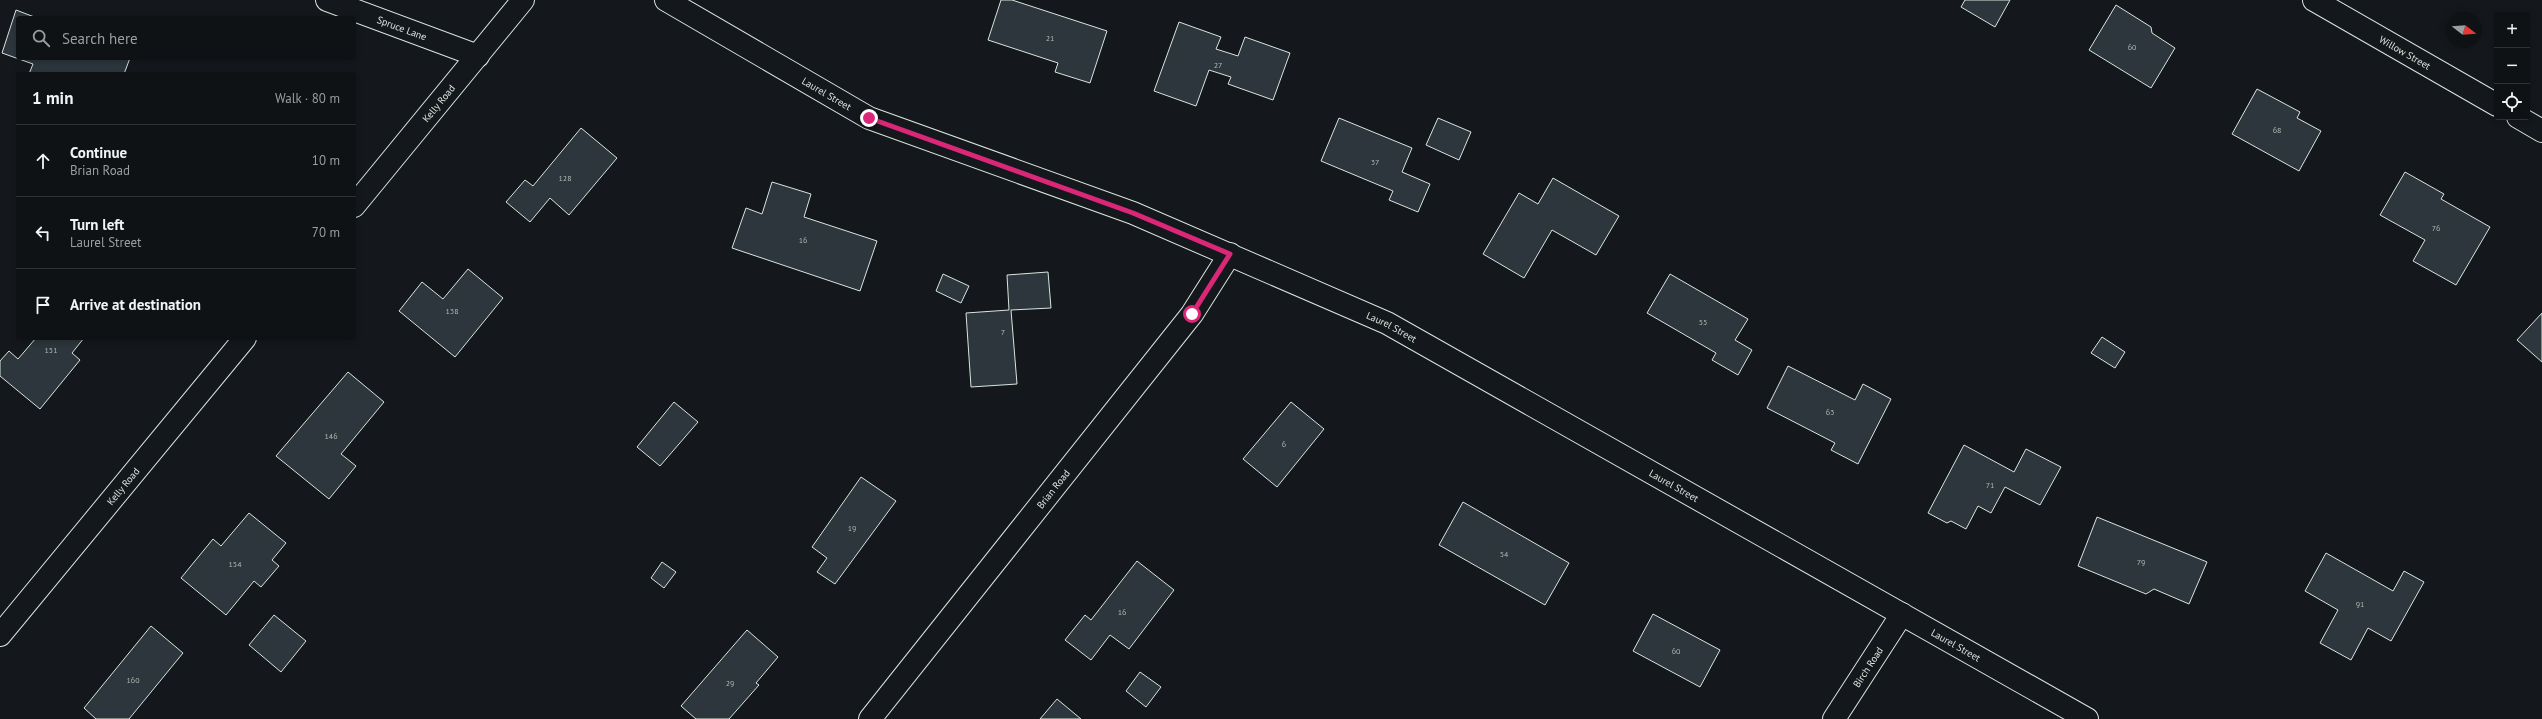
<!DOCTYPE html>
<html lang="en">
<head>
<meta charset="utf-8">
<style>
  :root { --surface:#0f1215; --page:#181b1e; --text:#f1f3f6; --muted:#9b9ea0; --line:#2f3234 }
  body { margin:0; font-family:"PT Sans",sans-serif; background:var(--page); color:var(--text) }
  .controls { position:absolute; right:12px; top:12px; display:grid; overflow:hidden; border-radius:4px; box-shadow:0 2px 6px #0003 }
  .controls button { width:36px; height:36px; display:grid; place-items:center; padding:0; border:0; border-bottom:1px solid var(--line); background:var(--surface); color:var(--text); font:20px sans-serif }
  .compass { position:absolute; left:2446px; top:12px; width:36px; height:36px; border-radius:50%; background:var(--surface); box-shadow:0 2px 6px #0003; rotate:107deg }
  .stop { position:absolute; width:12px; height:12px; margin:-9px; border:3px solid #db2777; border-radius:50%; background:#fff }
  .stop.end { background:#db2777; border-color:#fff; box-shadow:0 1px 4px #0008 }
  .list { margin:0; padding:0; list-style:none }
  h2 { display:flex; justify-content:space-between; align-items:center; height:52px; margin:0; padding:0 16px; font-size:17px }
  h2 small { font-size:13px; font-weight:400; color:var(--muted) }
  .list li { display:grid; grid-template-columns:26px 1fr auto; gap:12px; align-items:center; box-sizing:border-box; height:72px; padding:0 16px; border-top:1px solid var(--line) }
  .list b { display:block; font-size:15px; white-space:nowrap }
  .list p { margin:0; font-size:13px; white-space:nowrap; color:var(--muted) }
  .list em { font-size:13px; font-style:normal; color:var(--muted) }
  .icon { flex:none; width:22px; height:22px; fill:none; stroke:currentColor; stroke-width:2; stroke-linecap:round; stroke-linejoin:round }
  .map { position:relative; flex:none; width:2542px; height:719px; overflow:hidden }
  .search { position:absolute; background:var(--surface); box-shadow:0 2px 6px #0003; left:16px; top:16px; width:340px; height:44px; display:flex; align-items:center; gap:10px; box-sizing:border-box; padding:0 14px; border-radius:4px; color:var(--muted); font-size:15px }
  .panel { position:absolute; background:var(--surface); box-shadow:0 2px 6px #0003; left:16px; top:72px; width:340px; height:268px; border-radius:4px }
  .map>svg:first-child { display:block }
</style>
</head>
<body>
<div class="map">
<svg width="2542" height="719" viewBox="0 0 2542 719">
  <rect width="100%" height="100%" fill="#14181c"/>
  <!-- building -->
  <path fill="#2c363c" stroke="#d8e6dc" d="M1001 0H1012L1107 31 1090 83 1055 72 1058 63 988 40Z
    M1965 0H2010L1995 27 1961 7Z
    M2116 5 2151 27 2152 33 2175 48 2151 88 2089 50Z
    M16 10 37 18H18V58H130L124 74H29L33 64 2 53Z
    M1179 22 1221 37 1216 49 1238 56 1245 37 1290 53 1273 100 1228 84 1231 77 1209 70 1196 106 1154 91Z
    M2257 89 2300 112 2297 118 2321 131 2299 171 2232 134Z
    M1339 118 1412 148 1402 172 1430 184 1418 212 1389 200 1393 191 1321 161Z
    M1438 118 1471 132 1459 160 1426 145Z
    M581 128 617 158 569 215 550 198 530 222 506 202 525 180 533 186Z
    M2405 172 2444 194 2441 199 2490 227 2456 285 2413 261 2425 240 2380 215Z
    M1553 178 1619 216 1596 255 1552 230 1524 278 1483 254 1519 193 1538 204Z
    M772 182 811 194 804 217 877 241 860 291 732 248 746 208 762 214Z
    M468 269 503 298 455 357 399 311 422 282 443 299Z
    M1048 272 1051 308 1011 310 1017 384 971 387 966 313 1009 310 1007 275Z
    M943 274 969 286 961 303 936 291Z
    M1670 274 1748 319 1735 340 1752 350 1738 375 1712 360 1716 353 1647 313Z
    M2542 313V362L2517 340Z
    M2102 337 2125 352 2115 368 2091 353Z
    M36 338H84L72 353 80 360 40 409 0 376V361L9 351 18 359Z
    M1788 366 1855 400 1863 384 1891 399 1858 464 1831 450 1835 443 1767 408Z
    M348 372 384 402 341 454 356 466 329 499 276 456Z
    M674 402 698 422 660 466 637 447Z
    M1291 402 1324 429 1277 487 1243 459Z
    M1964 445 2014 472 2026 449 2061 467 2040 505 2005 487 1991 513 1978 506 1966 529 1951 521 1947 523 1928 513Z
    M861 477 896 501 835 584 817 572 827 558 812 547Z
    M1463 502 1569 563 1545 605 1439 545Z
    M249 513 286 543 272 560 279 566 261 587 254 581 226 615 181 578 213 539 221 546Z
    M2097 517 2207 562 2189 604 2154 589 2146 594 2078 566Z
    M2326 553 2393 591 2404 571 2424 582 2391 641 2368 628 2351 660 2320 643 2338 610 2305 591Z
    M1137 561 1174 590 1129 649 1110 635 1091 660 1065 640 1085 615 1091 620Z
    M662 562 676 572 664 588 651 578Z
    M1653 614 1720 650 1700 687 1633 651Z
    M274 615 306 641 281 672 249 645Z
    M151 626 183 653 129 719H96L84 708Z
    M747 630 778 657 756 683 759 685 729 719H696L681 706Z
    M1140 672 1161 687 1146 707 1126 691Z
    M1057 699 1081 719H1040Z"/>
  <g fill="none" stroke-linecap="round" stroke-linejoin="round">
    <!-- minor casing -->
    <g stroke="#d8e6dc" stroke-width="24">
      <g id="minor">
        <path id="s1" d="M327 0 478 56"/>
        <path id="s2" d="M666 0 869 118 1133 213 1387 323 2087 719"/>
        <path id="s3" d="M2314 0 2497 105"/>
        <path d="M2518 117 2542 131"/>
        <path id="s4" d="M354 206 523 0"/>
        <path id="s5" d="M0 635 245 338"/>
        <path id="s6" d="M870 719 1192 314 1230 254"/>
        <path id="s7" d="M1834 719 1902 614"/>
      </g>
    </g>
    <!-- minor -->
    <use href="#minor" stroke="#14181c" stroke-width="22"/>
  </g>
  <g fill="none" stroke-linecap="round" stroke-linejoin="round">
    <!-- route -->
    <path stroke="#db2777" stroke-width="5" d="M869 118 1133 213 1230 254 1192 314"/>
  </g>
  <g text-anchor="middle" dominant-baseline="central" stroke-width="3" stroke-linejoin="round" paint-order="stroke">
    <!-- number labels -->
    <g font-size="8" fill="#adbab4">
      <text x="1050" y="38">21</text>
      <text x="2132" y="47">60</text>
      <text x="1218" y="65">27</text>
      <text x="2277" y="130">68</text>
      <text x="1375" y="162">37</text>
      <text x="565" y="178">128</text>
      <text x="2436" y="228">76</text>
      <text x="803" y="240">16</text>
      <text x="452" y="311">138</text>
      <text x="1703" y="322">55</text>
      <text x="1003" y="332">7</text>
      <text x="51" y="350">151</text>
      <text x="1830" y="412">63</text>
      <text x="331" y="436">146</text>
      <text x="1284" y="444">6</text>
      <text x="1990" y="485">71</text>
      <text x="852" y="528">19</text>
      <text x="1504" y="554">54</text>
      <text x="2141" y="562">79</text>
      <text x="235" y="564">154</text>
      <text x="2360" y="604">91</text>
      <text x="1122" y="612">16</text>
      <text x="1676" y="651">60</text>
      <text x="133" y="680">160</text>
      <text x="730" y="683">29</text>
    </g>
    <!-- street labels -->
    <g font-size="10" fill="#d8e6dc" stroke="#14181c">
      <text stroke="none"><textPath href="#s1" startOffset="80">Spruce Lane</textPath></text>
      <text stroke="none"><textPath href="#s3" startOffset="105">Willow Street</textPath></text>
      <text stroke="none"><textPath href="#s2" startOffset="186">Laurel Street</textPath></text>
      <text stroke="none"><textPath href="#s4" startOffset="133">Kelly Road</textPath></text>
      <text stroke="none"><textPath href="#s2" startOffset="798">Laurel Street</textPath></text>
      <text stroke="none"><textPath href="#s2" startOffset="1122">Laurel Street</textPath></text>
      <text stroke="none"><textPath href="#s5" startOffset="193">Kelly Road</textPath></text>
      <text stroke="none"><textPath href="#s6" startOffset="294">Brian Road</textPath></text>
      <text stroke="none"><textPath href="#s2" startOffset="1446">Laurel Street</textPath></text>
      <text stroke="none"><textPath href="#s7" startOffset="62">Birch Road</textPath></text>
    </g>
  </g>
</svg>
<div class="controls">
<button>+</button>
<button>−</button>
<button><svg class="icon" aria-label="locate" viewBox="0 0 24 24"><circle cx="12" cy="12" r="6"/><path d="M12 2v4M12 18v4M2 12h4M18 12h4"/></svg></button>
</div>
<svg class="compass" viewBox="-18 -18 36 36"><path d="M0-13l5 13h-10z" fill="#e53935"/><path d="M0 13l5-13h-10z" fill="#9b9ea0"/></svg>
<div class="stop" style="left:1192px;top:314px"></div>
<div class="stop end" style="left:869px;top:118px"></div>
<div class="search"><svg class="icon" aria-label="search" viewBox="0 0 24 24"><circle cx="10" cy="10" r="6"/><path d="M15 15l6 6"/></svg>Search here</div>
<section class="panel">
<h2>1 min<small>Walk · 80 m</small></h2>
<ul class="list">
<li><svg class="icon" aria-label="ahead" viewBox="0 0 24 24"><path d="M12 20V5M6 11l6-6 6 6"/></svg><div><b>Continue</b><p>Brian Road</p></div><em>10 m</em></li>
<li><svg class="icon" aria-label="left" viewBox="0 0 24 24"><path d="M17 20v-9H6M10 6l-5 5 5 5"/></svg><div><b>Turn left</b><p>Laurel Street</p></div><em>70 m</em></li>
<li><svg class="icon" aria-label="arrive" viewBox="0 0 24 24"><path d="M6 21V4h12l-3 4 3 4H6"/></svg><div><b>Arrive at destination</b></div></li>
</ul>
</section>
</div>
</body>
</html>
